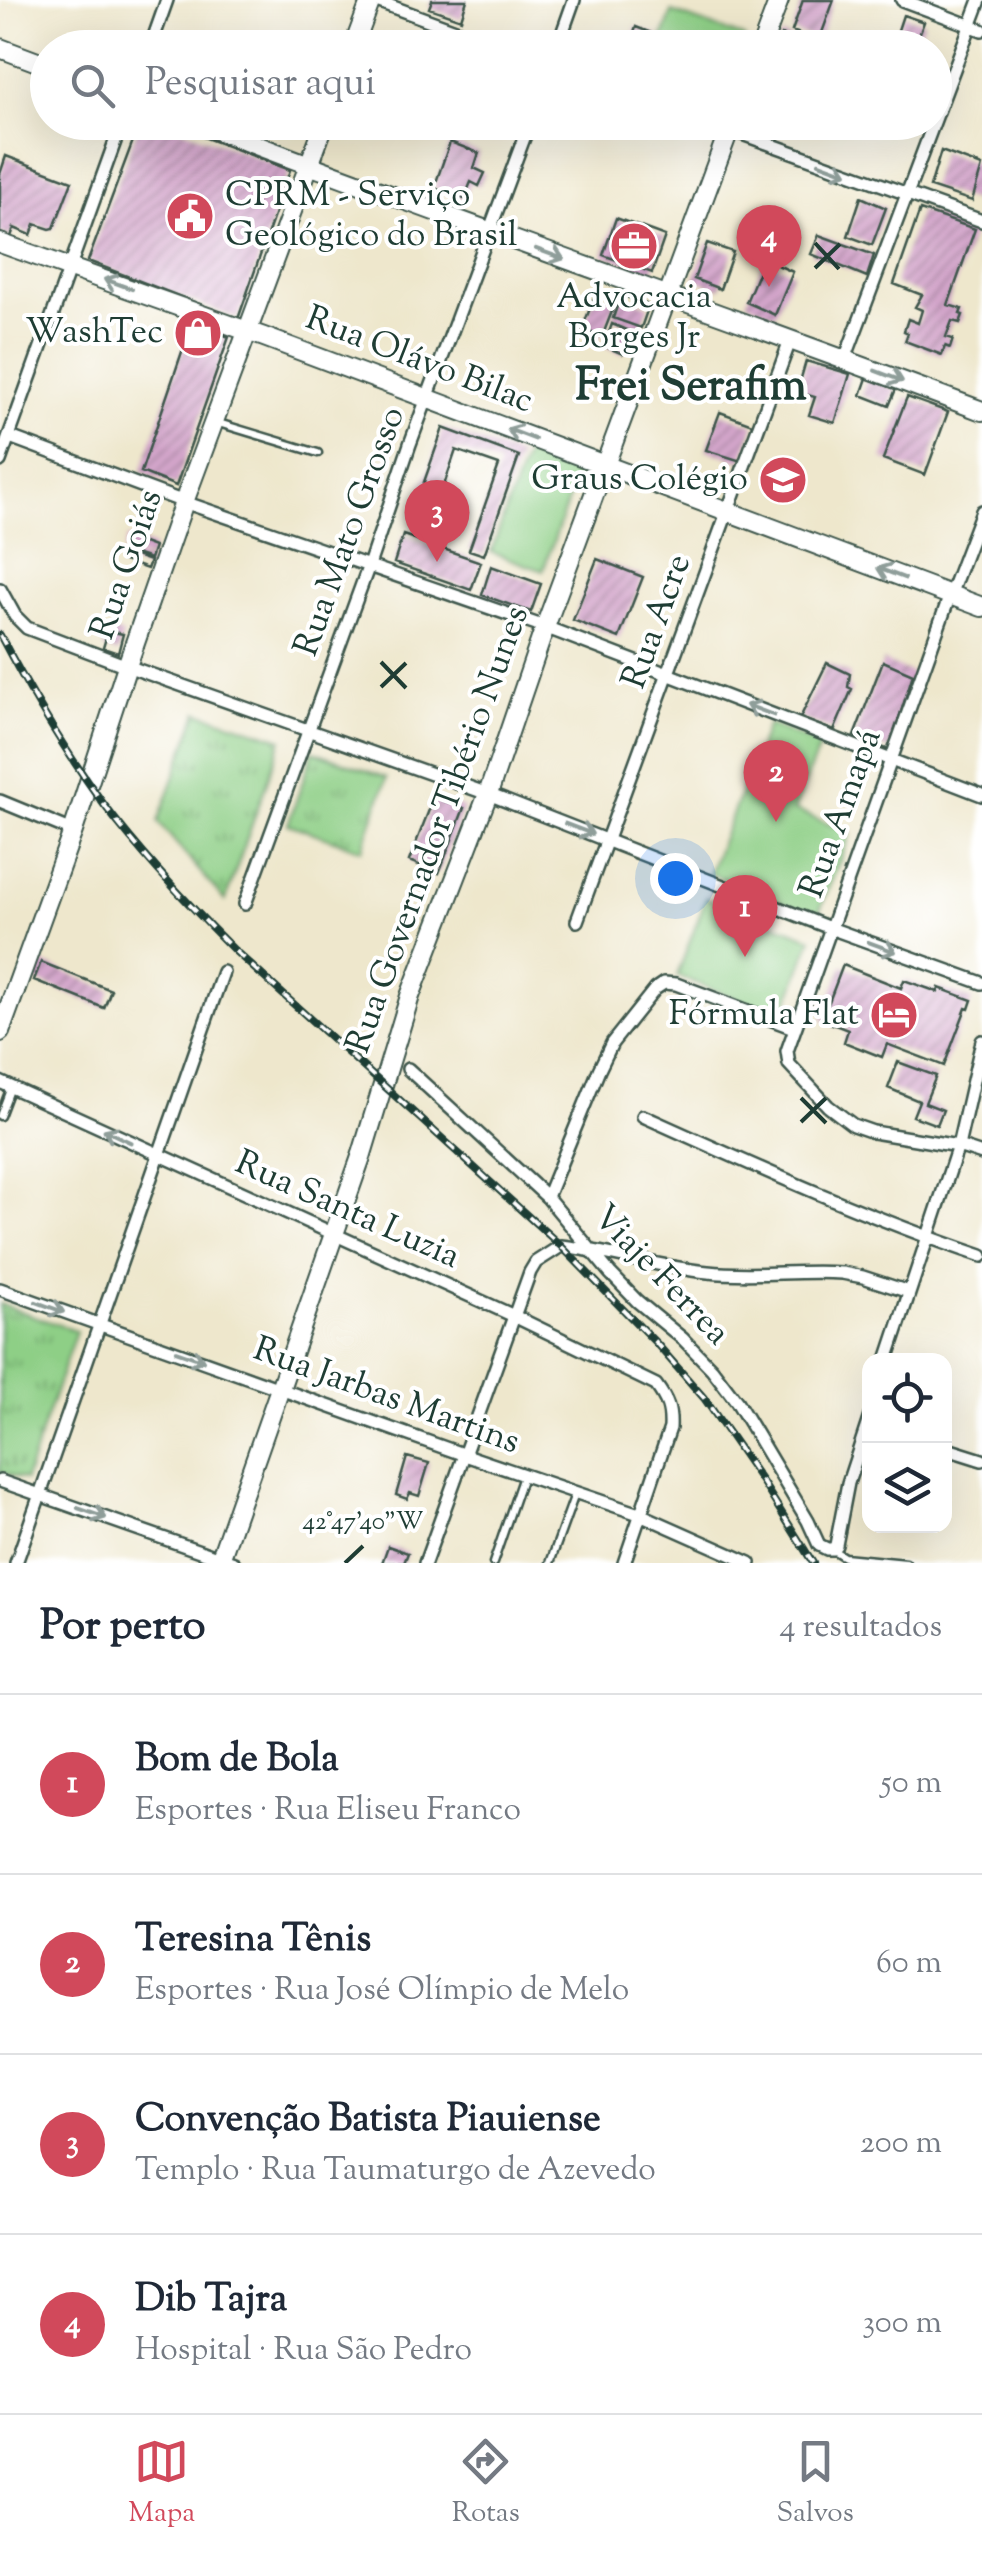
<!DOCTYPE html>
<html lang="pt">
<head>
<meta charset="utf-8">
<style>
  :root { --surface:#fff; --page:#f2f2f3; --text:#1f2937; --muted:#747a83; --line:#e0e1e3; --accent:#d1495b }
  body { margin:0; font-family:"Sorts Mill Goudy",serif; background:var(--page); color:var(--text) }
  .controls { position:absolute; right:30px; bottom:30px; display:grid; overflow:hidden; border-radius:20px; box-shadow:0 10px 40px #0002 }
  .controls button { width:90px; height:90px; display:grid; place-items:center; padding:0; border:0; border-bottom:2px solid var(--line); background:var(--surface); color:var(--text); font:50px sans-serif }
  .you { position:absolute; left:675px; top:878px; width:35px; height:35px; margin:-25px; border:8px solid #fff; border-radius:50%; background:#1a73e8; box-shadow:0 0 0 15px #1a73e833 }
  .badge { display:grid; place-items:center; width:65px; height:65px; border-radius:50%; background:var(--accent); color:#fff; font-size:32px; font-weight:700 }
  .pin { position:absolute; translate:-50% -82px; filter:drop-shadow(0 2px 5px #0008) }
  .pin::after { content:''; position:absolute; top:52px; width:35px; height:30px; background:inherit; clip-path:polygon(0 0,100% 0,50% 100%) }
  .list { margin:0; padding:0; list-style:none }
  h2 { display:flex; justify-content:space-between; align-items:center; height:130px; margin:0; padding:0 40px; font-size:42px }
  h2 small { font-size:32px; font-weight:400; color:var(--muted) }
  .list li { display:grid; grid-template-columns:65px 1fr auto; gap:30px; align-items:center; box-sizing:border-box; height:180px; padding:0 40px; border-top:2px solid var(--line) }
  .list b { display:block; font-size:38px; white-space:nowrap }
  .list p { margin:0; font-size:32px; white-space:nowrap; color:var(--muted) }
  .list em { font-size:32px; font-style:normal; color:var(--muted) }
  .icon { flex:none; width:55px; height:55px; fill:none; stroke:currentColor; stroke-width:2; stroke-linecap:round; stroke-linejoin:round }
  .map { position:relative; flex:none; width:982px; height:1563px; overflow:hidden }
  .search { position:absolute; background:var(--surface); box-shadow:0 10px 40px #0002; left:30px; right:30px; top:30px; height:110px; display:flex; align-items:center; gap:25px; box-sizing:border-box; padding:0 35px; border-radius:55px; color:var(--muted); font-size:38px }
  .sheet { height:850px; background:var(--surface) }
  nav { display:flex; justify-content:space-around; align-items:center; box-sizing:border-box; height:140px; border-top:2px solid var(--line); background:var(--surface); font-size:28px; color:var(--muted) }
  nav a { display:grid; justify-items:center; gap:5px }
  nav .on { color:var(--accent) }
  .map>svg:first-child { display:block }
</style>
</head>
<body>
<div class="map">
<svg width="982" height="1563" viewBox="0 0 982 1563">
  <defs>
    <pattern id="grass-tufts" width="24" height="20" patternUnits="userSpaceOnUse" patternTransform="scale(2.5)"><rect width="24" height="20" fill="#8ecf86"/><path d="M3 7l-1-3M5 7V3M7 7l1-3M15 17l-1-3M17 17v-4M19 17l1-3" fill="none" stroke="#73a96e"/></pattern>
    <pattern id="building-hatch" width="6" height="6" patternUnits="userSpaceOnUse" patternTransform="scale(2.5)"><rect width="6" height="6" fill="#d3a5ca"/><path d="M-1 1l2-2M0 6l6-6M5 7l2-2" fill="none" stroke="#ab88a5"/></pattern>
  </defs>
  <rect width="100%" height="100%" fill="#fff"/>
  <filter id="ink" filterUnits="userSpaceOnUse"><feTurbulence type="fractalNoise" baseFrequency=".01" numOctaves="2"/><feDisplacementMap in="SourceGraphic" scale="20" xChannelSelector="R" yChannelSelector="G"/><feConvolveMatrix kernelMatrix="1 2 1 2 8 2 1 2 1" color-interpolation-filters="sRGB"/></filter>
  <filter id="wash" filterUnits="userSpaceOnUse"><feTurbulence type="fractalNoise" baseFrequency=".0048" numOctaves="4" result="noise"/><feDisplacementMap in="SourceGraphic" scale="40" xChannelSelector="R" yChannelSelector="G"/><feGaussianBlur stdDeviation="2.25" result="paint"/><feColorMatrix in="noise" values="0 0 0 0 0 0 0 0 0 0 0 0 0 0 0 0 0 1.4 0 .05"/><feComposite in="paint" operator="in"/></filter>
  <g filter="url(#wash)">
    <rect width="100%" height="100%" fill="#eee7cc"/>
    <!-- grass -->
    <path fill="url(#grass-tufts)" stroke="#56865d" stroke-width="2.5" d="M198 712 282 739 225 901 158 822Z
      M313 751 387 778 362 850 288 824Z
      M0 1304 76 1331 25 1480 0 1472Z"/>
    <!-- pitch -->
    <path fill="#8ecf86" stroke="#56865d" stroke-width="2.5" d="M672 12 745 38 742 47H659Z
      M527 451 579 470 543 571 491 552Z
      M768 724 820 745 794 810 851 833 817 917 709 873Z
      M706 898 812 938 783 1016 677 976Z"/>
    <g id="blocks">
      <!-- building -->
      <path fill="url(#building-hatch)" d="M432 0H467L461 19 429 8Z
        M803 0H834L819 41 792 31Z
        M903 15 924 22 914 48H892Z
        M636 27 659 36 655 48H629Z
        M781 35 819 47V48H777Z
        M140 122H164L290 170 238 319 88 261Z
        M450 142 479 153 474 168 485 173 479 186 471 182 464 199 434 188Z
        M941 151 982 166 972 201 930 187Z
        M6 156 72 181 54 228 50 229 35 224 31 235 14 228 11 237 0 233V174Z
        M861 197 886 208 872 245 848 236Z
        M920 210 975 229 948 305 962 309 960 314 963 315 960 323 952 321 946 337 953 339 950 348 945 346 942 355 905 341 908 333 904 331 908 319 918 323 922 310 915 307 922 295 894 284Z
        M616 218 665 236 652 273 603 255Z
        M819 235 874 255 867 277 811 254Z
        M707 243 733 252 720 289 694 279Z
        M764 259 793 272 775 315 746 302Z
        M596 293 616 301 602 337 582 329Z
        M621 295 649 305 641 328 613 318Z
        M612 324 631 332 623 354 604 346Z
        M214 331 229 337 176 486 141 472 186 340 207 347Z
        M806 361 850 374 835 423 809 415 815 397 797 392Z
        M867 378 896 389 889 406 861 395Z
        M907 397 948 412 925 475 883 459Z
        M720 412 755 425 741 461 706 450Z
        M443 428 519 456 484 555 469 550 499 465 456 450 438 503 419 496Z
        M403 535 481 562 471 590 394 563Z
        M127 537 154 547 150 559 123 550Z
        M124 552 150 561 147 569 121 560Z
        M597 559 643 577 619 638 573 620Z
        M491 566 541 584 531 612 482 595Z
        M108 631 123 634 118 653 103 648Z
        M883 661 913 674 889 750 854 736Z
        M827 663 850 674 848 687 852 689 834 731 800 718Z
        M434 797 464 808 439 873 409 861Z
        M41 962 111 990 104 1008 34 980Z
        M843 965 901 988 904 980 938 992 939 988 972 1000 969 1009 966 1008 944 1066 887 1044 882 1057 844 1042 848 1030 822 1020Z
        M898 1062 936 1076 925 1103 943 1110 937 1125 913 1116 919 1101 888 1088Z
        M407 1457 429 1463 419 1496 410 1493 407 1499 396 1495Z
        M388 1546 408 1553 404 1563H382Z"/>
    </g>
  </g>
  <g filter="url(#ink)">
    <use href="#blocks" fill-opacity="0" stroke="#3e564b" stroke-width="2.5"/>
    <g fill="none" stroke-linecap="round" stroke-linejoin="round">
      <!-- lane casing -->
      <g stroke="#3e564b" stroke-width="11">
        <path id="lane" d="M811 129 813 122
          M215 422 318 453
          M0 1116 11 1087
          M833 1550 844 1557 906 1563
          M493 1563 523 1476
          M550 1563 575 1494"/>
      </g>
      <!-- street casing -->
      <g stroke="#3e564b" stroke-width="16">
        <path id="street" d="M374 0 504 48
          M902 0 982 30
          M150 48 167 0
          M557 48 574 0
          M709 122 982 221
          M845 359 980 0
          M10 437 184 502 545 627 982 795
          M0 461 122 122
          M982 511 950 595 787 1051 789 1064 828 1106 853 1125 873 1132 958 1146 982 1154
          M0 589 15 616 27 628 127 666 488 794 830 928 982 983
          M0 801 73 831
          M245 904 369 565 410 444 530 122
          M577 921 790 341
          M408 1069 547 1197 610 1273 637 1301 683 1339 712 1369 737 1402 808 1521 819 1545 827 1549H833L836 1545 848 1483 870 1416
          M0 1082 514 1316 656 1385C667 1400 671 1409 670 1428L624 1563
          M643 1116C754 1166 866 1217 982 1256
          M547 1197 599 1070 612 1043 655 989 664 983 676 984 794 1028
          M0 1289 465 1455 642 1515 750 1563
          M887 1360 958 1146 982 1041
          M944 1448 982 1460
          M0 1481 234 1563
          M16 1563 223 972
          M425 1563 530 1272 536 1262 561 1246C611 1252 658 1267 708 1272 753 1277 797 1270 842 1273L863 1277 909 1292"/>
      </g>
      <!-- secondary casing -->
      <g stroke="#3e564b" stroke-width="22">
        <path id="secondary" d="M0 48 48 66
          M353 48 371 0
          M761 48 779 0
          M196 122C457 223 721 312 982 411
          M0 243 264 337 982 607
          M0 1032 73 831 127 666 184 502 325 122
          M219 1563 362 1154 410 996 488 794 545 627 732 122"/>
      </g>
      <!-- lane -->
      <use href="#lane" stroke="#fff" stroke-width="6"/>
      <!-- street -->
      <use href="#street" stroke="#fff" stroke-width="11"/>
      <!-- secondary -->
      <use href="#secondary" stroke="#fff" stroke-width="18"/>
      <!-- rail casing -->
      <g stroke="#1f3d34" stroke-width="8">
        <path id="rail" d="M0 635C31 694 66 753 105 806 144 858 189 905 234 950L561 1246 656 1343 704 1398 763 1483 813 1563"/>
      </g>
      <!-- rail -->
      <use href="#rail" stroke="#fff" stroke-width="4" stroke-dasharray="11" stroke-linecap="butt"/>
    </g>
    <!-- one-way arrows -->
    <defs><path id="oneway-shaft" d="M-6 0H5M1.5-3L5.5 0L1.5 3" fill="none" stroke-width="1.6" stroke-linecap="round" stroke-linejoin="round" transform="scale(2.5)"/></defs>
    <g stroke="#8f9e9a">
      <use href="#oneway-shaft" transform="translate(833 168) rotate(20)"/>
      <use href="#oneway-shaft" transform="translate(550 254) rotate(20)"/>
      <use href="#oneway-shaft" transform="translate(118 284) rotate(-160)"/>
      <use href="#oneway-shaft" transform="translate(889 376) rotate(21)"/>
      <use href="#oneway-shaft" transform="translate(521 434) rotate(-159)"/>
      <use href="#oneway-shaft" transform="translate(891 573) rotate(-159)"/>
      <use href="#oneway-shaft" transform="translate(760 710) rotate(-159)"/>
      <use href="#oneway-shaft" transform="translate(579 829) rotate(21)"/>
      <use href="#oneway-shaft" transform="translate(882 947) rotate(20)"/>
      <use href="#oneway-shaft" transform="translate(117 1136) rotate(-155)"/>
      <use href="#oneway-shaft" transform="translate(50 1307) rotate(20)"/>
      <use href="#oneway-shaft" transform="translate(190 1356) rotate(19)"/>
      <use href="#oneway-shaft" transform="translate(92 1513) rotate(19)"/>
    </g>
  </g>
  <!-- ticks -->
  <path fill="none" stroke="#1f3d34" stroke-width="4" d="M815 243 839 269M815 268 840 244M381 662 406 688M381 687 406 663M801 1098 826 1123M801 1122 826 1098M345 1563 363 1546"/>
  <!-- icons -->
  <defs>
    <g id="civic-disc" transform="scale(2.5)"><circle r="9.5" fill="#d1495b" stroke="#fff"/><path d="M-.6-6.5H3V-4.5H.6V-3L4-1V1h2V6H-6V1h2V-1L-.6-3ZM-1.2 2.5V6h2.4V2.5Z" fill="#fff"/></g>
    <g id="office-disc" transform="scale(2.5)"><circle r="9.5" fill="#d1495b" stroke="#fff"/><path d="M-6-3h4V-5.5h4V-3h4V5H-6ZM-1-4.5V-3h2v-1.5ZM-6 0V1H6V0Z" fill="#fff"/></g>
    <g id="shop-disc" transform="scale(2.5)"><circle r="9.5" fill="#d1495b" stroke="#fff"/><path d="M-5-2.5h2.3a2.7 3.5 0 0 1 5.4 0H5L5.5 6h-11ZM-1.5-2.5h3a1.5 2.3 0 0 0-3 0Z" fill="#fff"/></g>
    <g id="school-disc" transform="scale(2.5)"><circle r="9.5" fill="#d1495b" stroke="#fff"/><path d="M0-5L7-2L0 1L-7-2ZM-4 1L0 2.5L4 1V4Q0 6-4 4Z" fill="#fff"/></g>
    <g id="hotel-disc" transform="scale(2.5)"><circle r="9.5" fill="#d1495b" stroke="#fff"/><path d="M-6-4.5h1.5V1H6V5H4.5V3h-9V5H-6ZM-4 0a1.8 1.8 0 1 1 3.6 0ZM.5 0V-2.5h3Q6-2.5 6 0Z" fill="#fff"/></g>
  </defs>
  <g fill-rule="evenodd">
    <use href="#civic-disc" x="190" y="216"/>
    <use href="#office-disc" x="634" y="246"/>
    <use href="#shop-disc" x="198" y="333"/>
    <use href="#school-disc" x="783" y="480"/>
    <use href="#hotel-disc" x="894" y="1015"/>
  </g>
  <g text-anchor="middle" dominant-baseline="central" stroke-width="8" stroke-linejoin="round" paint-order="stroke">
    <!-- poi labels -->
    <g font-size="35" fill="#1f3d34" stroke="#fff" text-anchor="end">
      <text x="225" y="196" text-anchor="start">CPRM - Serviço<tspan x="225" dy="40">Geológico do Brasil</tspan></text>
      <text x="634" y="298" text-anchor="middle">Advocacia<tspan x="634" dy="40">Borges Jr</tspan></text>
      <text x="163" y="333">WashTec</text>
      <text x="748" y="480">Graus Colégio</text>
      <text x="859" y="1015">Fórmula Flat</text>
    </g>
    <!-- street labels -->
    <g font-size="35" fill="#1f3d34" stroke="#fff">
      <text transform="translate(419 361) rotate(21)">Rua Olávo Bilac</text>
      <text transform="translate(351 532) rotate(-70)">Rua Mato Grosso</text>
      <text transform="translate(128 565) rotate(-71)">Rua Goiás</text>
      <text transform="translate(658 622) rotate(-70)">Rua Acre</text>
      <text transform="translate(842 814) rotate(-70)">Rua Amapá</text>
      <text transform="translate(439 830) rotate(-70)">Rua Governador Tibério Nunes</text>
      <text transform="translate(347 1211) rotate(24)">Rua Santa Luzia</text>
      <text transform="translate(660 1276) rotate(46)">Viaje Ferrea</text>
      <text transform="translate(386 1397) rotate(20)">Rua Jarbas Martins</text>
    </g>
    <!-- district labels -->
    <g font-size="45" font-weight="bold" fill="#1f3d34" stroke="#fff">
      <text x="691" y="388">Frei Serafim</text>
    </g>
  </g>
  <g font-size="25" text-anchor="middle" fill="#1f3d34" stroke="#fff" stroke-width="8" stroke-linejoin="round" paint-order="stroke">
    <text x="363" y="1529">42°47'40"W</text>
  </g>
</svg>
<div class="controls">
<button><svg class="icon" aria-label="locate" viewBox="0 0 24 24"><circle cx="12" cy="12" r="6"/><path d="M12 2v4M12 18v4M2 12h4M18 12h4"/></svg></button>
<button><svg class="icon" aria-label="layers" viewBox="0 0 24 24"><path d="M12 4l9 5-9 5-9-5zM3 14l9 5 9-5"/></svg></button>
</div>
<div class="you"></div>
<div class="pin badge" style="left:745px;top:957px">1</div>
<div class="pin badge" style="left:776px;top:822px">2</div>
<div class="pin badge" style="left:437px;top:562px">3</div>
<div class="pin badge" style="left:769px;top:287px">4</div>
<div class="search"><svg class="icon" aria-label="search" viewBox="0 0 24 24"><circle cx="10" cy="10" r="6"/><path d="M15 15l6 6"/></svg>Pesquisar aqui</div>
</div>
<section class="sheet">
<h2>Por perto<small>4 resultados</small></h2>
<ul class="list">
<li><span class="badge">1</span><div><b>Bom de Bola</b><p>Esportes · Rua Eliseu Franco</p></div><em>50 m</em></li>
<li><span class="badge">2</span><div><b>Teresina Tênis</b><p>Esportes · Rua José Olímpio de Melo</p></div><em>60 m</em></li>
<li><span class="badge">3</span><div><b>Convenção Batista Piauiense</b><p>Templo · Rua Taumaturgo de Azevedo</p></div><em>200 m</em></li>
<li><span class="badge">4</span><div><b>Dib Tajra</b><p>Hospital · Rua São Pedro</p></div><em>300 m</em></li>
</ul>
</section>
<nav>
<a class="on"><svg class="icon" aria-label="map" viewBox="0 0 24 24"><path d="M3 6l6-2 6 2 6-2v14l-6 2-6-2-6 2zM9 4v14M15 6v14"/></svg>Mapa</a>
<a><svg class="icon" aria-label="directions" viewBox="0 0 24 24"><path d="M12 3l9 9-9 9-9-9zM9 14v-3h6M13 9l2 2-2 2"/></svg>Rotas</a>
<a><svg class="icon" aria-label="saved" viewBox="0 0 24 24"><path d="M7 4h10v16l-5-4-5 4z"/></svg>Salvos</a>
</nav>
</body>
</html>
